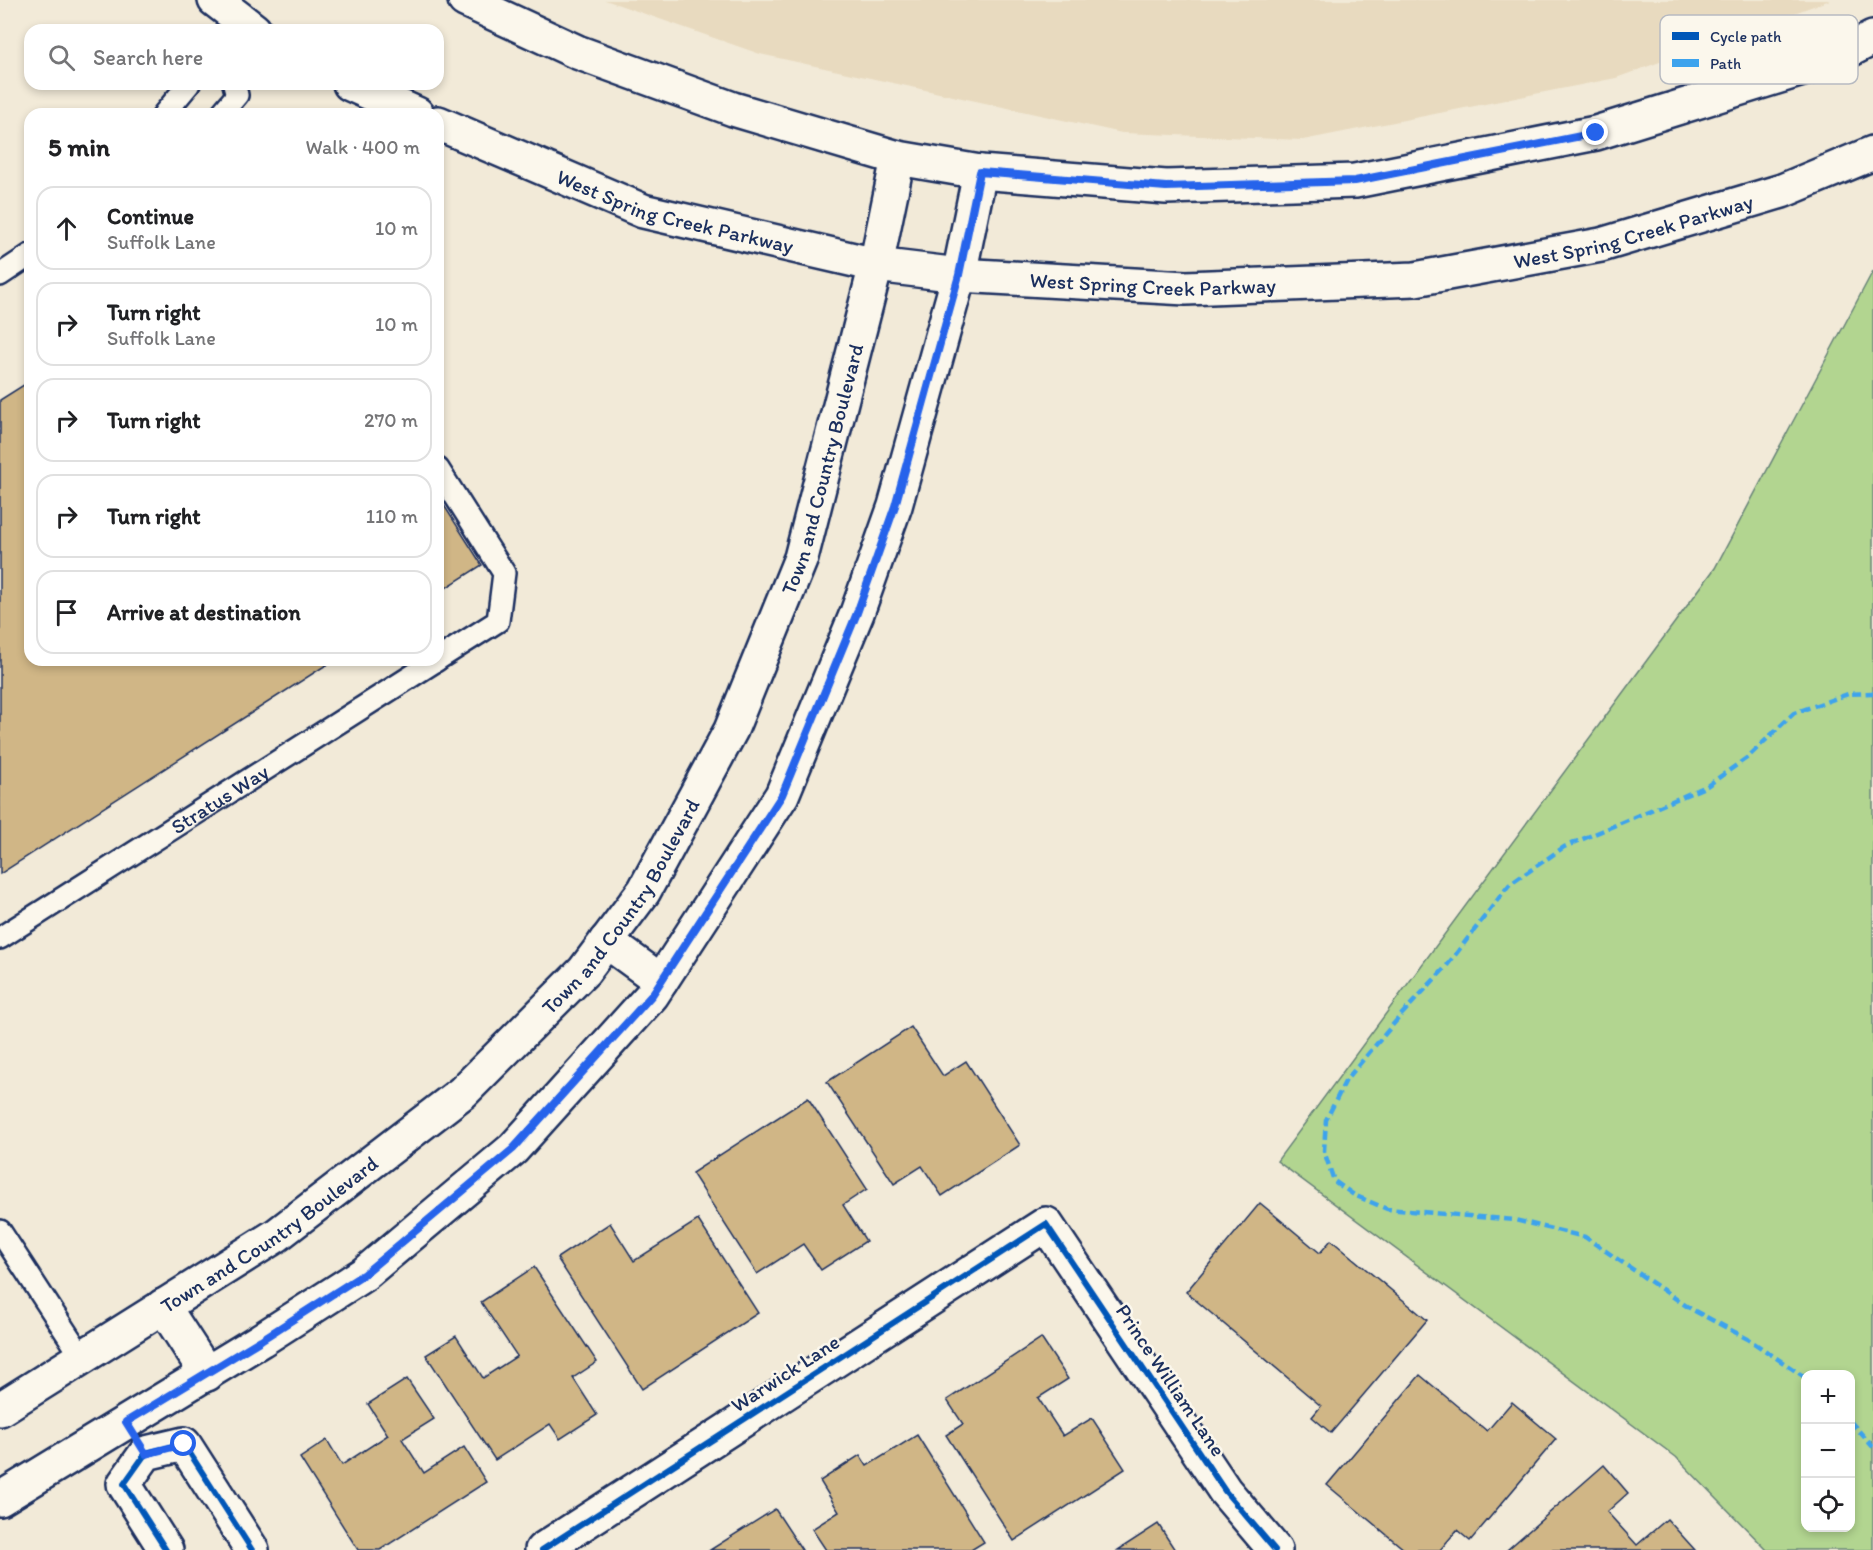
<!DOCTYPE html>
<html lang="en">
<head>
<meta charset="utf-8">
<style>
  :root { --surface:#fff; --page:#f6f6f6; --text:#202124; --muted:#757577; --line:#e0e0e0 }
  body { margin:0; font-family:Itim,sans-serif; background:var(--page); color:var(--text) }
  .controls { position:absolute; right:18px; bottom:18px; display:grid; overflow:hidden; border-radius:12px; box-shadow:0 3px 9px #0003 }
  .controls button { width:54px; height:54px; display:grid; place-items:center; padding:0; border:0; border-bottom:2px solid var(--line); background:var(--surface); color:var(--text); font:30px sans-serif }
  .stop { position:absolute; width:18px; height:18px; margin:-14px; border:4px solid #2563eb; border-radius:50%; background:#fff }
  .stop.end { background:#2563eb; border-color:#fff; box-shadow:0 2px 6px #0008 }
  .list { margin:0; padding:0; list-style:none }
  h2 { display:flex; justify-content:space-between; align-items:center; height:78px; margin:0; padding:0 24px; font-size:26px }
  h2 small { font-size:20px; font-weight:400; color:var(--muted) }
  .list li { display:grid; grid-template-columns:39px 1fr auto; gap:18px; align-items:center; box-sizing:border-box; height:84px; margin:0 12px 12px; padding:0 12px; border:2px solid var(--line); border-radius:18px }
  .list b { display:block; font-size:22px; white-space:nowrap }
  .list p { margin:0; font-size:20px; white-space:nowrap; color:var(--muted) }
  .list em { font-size:20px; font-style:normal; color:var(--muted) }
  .icon { flex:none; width:33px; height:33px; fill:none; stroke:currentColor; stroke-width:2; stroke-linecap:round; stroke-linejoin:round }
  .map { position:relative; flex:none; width:1873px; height:1550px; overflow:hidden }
  .search { position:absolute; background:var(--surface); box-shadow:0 3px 9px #0003; left:24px; top:24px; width:420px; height:66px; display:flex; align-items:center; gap:15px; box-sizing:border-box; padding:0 21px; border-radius:18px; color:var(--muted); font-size:22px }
  .panel { position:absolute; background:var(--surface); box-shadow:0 3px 9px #0003; left:24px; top:108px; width:420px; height:558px; border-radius:18px }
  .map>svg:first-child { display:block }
</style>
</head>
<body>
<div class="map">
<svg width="1873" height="1550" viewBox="0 0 1873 1550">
  <rect width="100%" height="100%" fill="#f2ead8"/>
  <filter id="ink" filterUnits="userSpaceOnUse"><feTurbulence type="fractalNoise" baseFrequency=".0167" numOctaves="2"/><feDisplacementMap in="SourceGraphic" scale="12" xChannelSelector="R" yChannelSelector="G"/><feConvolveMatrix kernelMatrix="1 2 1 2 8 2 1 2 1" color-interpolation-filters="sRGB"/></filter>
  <g filter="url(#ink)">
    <!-- built -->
    <path fill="#e8dabf" d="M605 0H1830L1616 78 1303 140 1122 133 760 54Z"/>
    <!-- green -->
    <path fill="#b2d590" stroke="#668277" stroke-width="1.5" fill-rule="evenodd" d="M1873 271V1550H1767L1676 1457 1277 1161 1715 568ZM1806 1374H1850V1528H1806Z"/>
    <!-- building -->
    <path fill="#d0b686" stroke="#1b2f5e" stroke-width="1.5" d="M30 381V660H334L0 874V400Z
      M438 496 482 565 438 593Z
      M911 1027 943 1076 966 1061 1020 1145 942 1196 922 1166 894 1184 827 1082Z
      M808 1098 867 1189 843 1205 866 1241 821 1270 803 1244 757 1274 692 1173Z
      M1260 1203 1320 1253 1331 1240 1427 1320 1331 1433 1312 1417 1321 1406 1186 1292Z
      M698 1220 758 1313 642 1389 557 1258 610 1223 634 1261Z
      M534 1267 597 1362 573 1378 597 1415 560 1439 550 1424 495 1460 426 1355 456 1336 483 1378 517 1356 481 1302Z
      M1041 1338 1068 1379 1038 1398 1063 1436 1092 1418 1125 1469 1014 1541 946 1435 963 1424 947 1400Z
      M1420 1375 1487 1431 1512 1402 1556 1439 1470 1541 1457 1530 1440 1550H1405L1327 1485Z
      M407 1379 434 1419 402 1439 424 1473 464 1447 486 1482 380 1550H358L300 1458 327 1440 342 1465 388 1435 368 1404Z
      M917 1435 984 1542 971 1550H826L812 1529 839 1512 820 1481 860 1455 867 1466Z
      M1604 1465 1628 1493 1607 1512 1637 1545 1667 1519 1695 1550H1507Z
      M775 1509 802 1550H710Z
      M1158 1524 1175 1550H1118Z"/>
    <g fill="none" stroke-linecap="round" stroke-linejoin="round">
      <!-- service casing -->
      <g stroke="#1b2f5e" stroke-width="26">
        <g id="service">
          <path d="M164 114 189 84"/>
          <path d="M221 114 237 95 234 84"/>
          <path d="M0 275 30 255"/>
          <path d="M438 469 504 573 498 621 438 659"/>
          <path id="s1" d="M0 938 437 660"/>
          <path d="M0 1231 82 1357"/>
        </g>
      </g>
      <!-- minor casing -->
      <g stroke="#1b2f5e" stroke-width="38">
        <path id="minor" d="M166 1550 124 1484 146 1453 184 1444 252 1550
          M542 1550 1046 1224 1225 1491 1275 1550"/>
      </g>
      <!-- secondary casing -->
      <g stroke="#1b2f5e" stroke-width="38">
        <g id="secondary">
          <path d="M215 0 254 30"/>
          <path d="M465 0 577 52 733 109 898 158 980 172 1166 187 1355 181 1596 133 1828 61 1873 38"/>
          <path d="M350 84 417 114"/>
          <path id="s2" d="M438 123 643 211 876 265 959 275 1186 288 1415 279 1601 245 1782 191 1873 153"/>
          <path d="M606 941 661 981"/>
          <path d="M163 1306 207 1374"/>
          <path id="s3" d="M0 1409 277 1235 463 1092 584 971 644 891 731 730 801 558 876 265 898 158"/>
          <path d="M0 1499 261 1340 364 1274 513 1149 652 995 782 795 857 613 895 506 959 275 980 172"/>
        </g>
      </g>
      <!-- service -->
      <use href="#service" stroke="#fbf7ec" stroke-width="21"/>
      <!-- minor -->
      <use href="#minor" stroke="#fbf7ec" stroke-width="33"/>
      <!-- secondary -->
      <use href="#secondary" stroke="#fbf7ec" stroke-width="33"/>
      <!-- quiet -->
      <path stroke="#3da3ed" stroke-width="4.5" stroke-dasharray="9 4.5" stroke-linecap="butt" d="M1806 1378 1748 1339 1691 1309 1585 1237 1515 1220 1387 1209 1354 1195 1334 1181 1324 1151 1326 1120 1346 1080 1402 1014 1445 968 1509 885 1564 847 1707 786 1748 757 1794 713 1848 694 1873 693
        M1850 1421 1873 1447"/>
      <!-- cycleway casing -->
      <g stroke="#fbf7ec" stroke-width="10">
        <path id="cycleway" d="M166 1550 124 1484 146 1453 184 1444 252 1550
          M542 1550 1046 1224 1225 1491 1275 1550"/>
      </g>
      <!-- cycleway -->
      <use href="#cycleway" stroke="#0057b8" stroke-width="6"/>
    </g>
  </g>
  <g fill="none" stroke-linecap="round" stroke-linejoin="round" filter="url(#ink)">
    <!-- route -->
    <path stroke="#2563eb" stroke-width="8" d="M184 1444 146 1454 126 1422 261 1340 364 1274 513 1149 652 995 782 795 857 613 895 506 959 275 980 172 1166 187 1355 181 1596 133"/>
  </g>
  <g text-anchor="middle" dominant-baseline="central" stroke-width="5" stroke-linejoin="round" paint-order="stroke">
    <!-- street labels -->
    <g font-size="21" fill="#1b2f5e" stroke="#fbf7ec">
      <text stroke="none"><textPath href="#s2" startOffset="254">West Spring Creek Parkway</textPath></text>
      <text stroke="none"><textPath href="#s2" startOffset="1226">West Spring Creek Parkway</textPath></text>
      <text stroke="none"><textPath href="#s2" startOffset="740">West Spring Creek Parkway</textPath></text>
      <text stroke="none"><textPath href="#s3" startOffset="1293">Town and Country Boulevard</textPath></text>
      <text stroke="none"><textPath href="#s1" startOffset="260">Stratus Way</textPath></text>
      <text stroke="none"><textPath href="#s3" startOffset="807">Town and Country Boulevard</textPath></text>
      <text stroke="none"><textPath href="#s3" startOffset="321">Town and Country Boulevard</textPath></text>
      <text transform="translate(785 1373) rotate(-33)">Warwick Lane</text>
      <text transform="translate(1171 1380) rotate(56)">Prince William Lane</text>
    </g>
  </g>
  <!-- legend -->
  <rect x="1660" y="15" width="198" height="69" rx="9" fill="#fbf7ec" stroke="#b8bbc1" stroke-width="1.5"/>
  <rect x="1672" y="32" width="27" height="8" fill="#0057b8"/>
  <rect x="1672" y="59" width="27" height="8" fill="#3da3ed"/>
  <g font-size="16" fill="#1b2f5e">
    <text x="1710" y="42">Cycle path</text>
    <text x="1710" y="69">Path</text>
  </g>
</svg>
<div class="controls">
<button>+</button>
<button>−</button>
<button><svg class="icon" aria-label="locate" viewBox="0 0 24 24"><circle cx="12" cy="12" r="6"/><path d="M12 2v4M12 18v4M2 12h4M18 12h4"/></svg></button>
</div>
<div class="stop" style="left:184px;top:1444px"></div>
<div class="stop end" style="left:1596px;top:133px"></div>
<div class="search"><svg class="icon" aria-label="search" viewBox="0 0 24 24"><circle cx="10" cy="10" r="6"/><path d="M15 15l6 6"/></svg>Search here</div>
<section class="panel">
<h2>5 min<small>Walk · 400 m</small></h2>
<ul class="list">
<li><svg class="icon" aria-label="ahead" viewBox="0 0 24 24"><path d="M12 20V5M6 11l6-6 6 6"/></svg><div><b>Continue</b><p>Suffolk Lane</p></div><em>10 m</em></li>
<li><svg class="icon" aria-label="right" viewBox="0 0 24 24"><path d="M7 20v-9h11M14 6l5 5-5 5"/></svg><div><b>Turn right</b><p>Suffolk Lane</p></div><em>10 m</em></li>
<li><svg class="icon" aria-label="right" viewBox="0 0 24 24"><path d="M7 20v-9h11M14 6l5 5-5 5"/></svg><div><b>Turn right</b></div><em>270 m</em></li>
<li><svg class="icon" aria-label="right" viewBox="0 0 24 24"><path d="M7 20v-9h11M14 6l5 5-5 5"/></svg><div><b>Turn right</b></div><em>110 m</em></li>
<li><svg class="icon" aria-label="arrive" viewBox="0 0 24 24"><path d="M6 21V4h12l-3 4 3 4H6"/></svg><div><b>Arrive at destination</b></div></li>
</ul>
</section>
</div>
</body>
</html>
